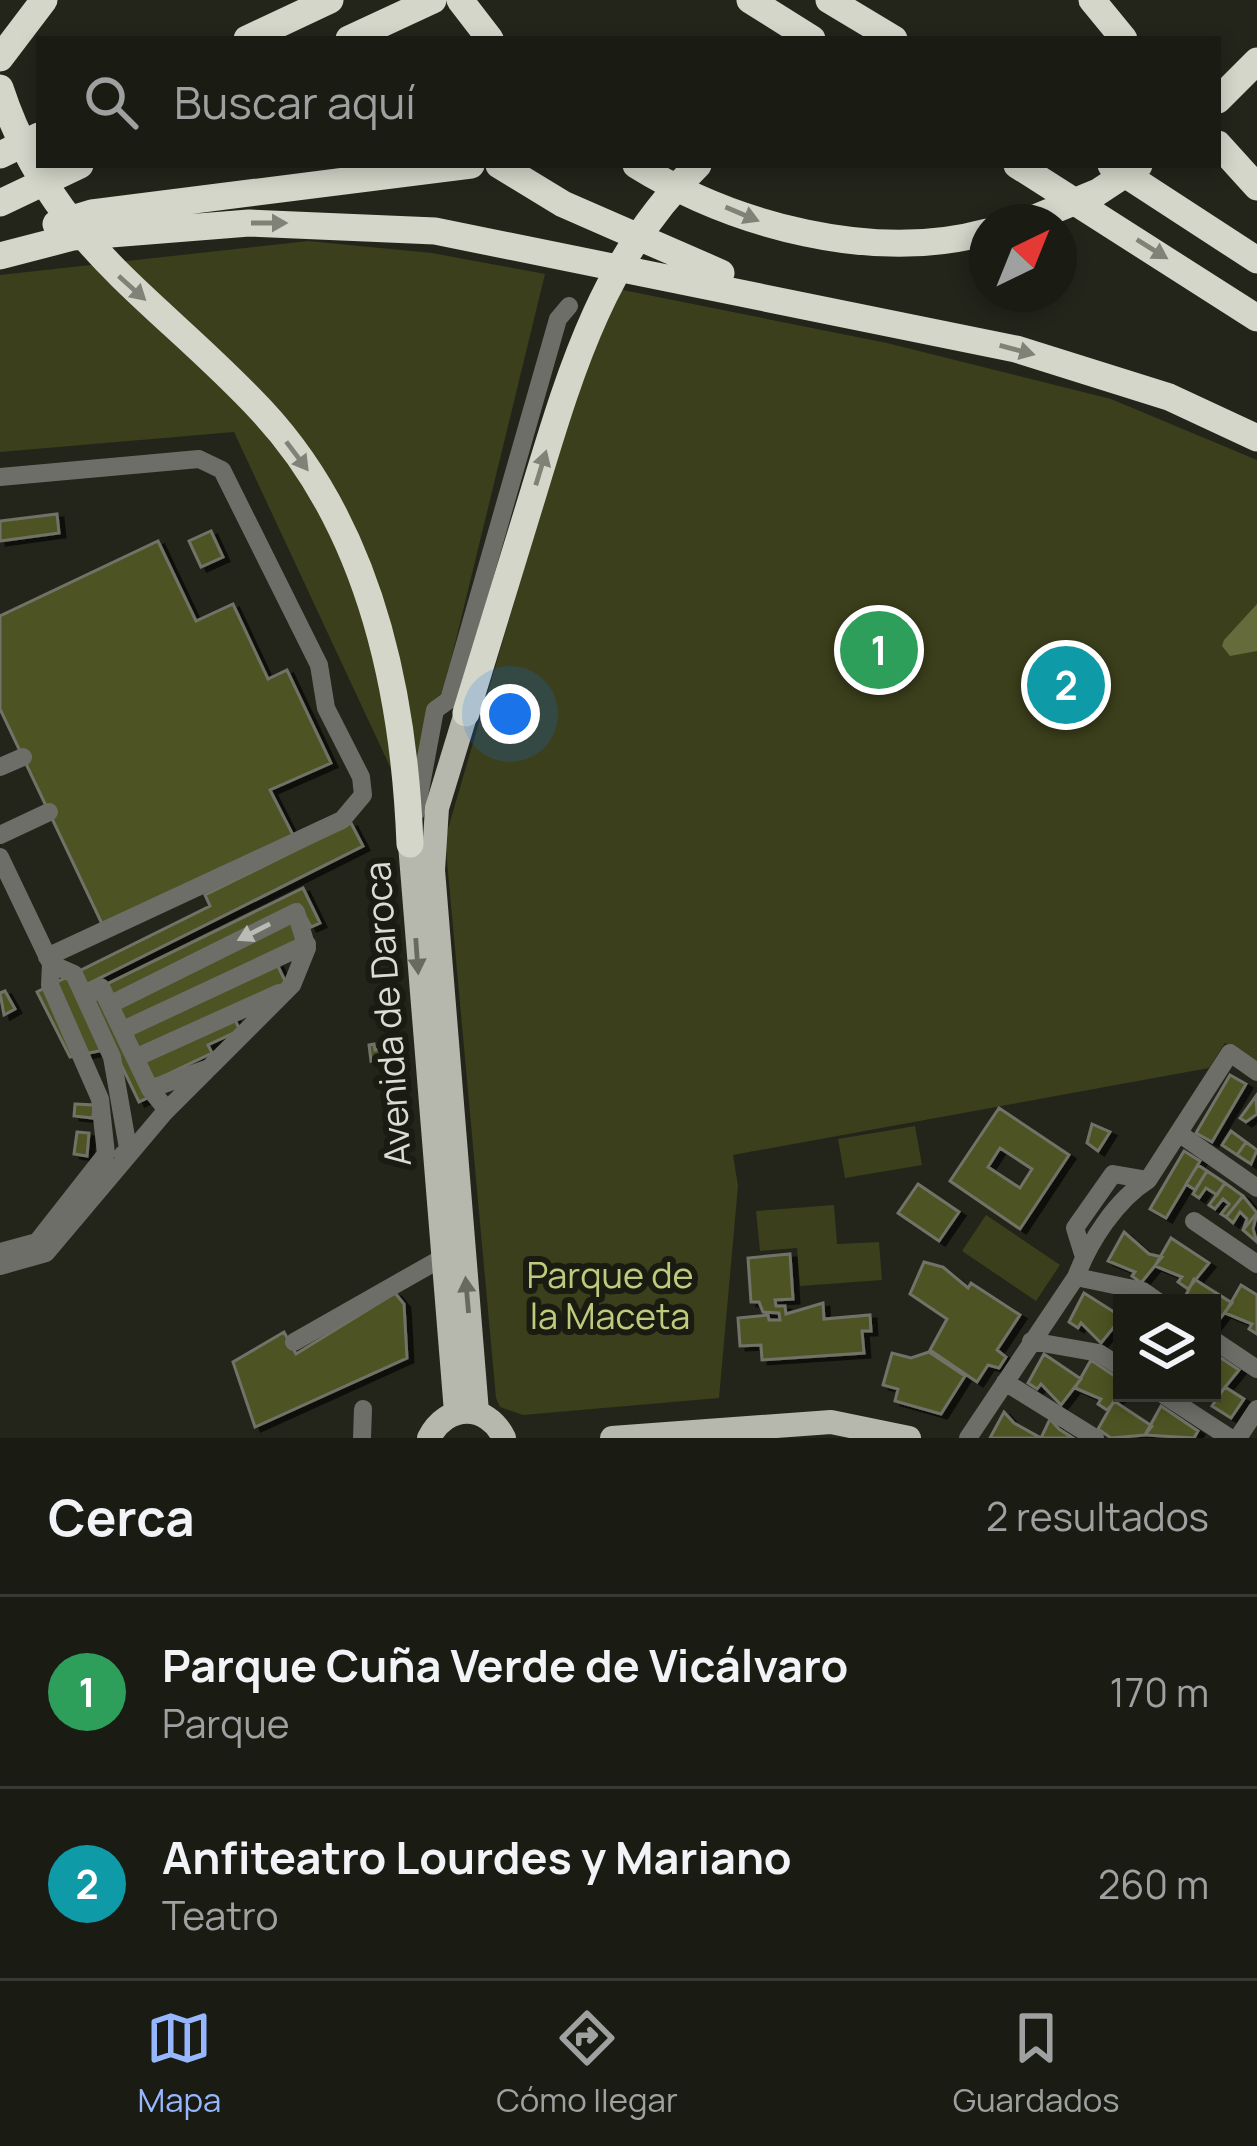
<!DOCTYPE html>
<html lang="es">
<head>
<meta charset="utf-8">
<style>
  :root { --surface:#1a1c14; --page:#23251d; --text:#f1f3f6; --muted:#9fa1a0; --line:#383a34; --accent:#96b6fd }
  body { margin:0; font-family:Manrope,sans-serif; background:var(--page); color:var(--text) }
  .controls { position:absolute; right:36px; bottom:36px; display:grid; overflow:hidden; border-radius:0px; box-shadow:0 6px 18px #0003 }
  .controls button { width:108px; height:108px; display:grid; place-items:center; padding:0; border:0; border-bottom:3px solid var(--line); background:var(--surface); color:var(--text); font:60px sans-serif }
  .compass { position:absolute; left:969px; top:204px; width:108px; height:108px; border-radius:50%; background:var(--surface); box-shadow:0 6px 18px #0003; rotate:43deg }
  .you { position:absolute; left:510px; top:714px; width:42px; height:42px; margin:-30px; border:9px solid #fff; border-radius:50%; background:#1a73e8; box-shadow:0 0 0 18px #1a73e833 }
  .badge { display:grid; place-items:center; width:78px; height:78px; border-radius:50%; background:var(--accent); color:#fff; font-size:39px; font-weight:700 }
  .pin { position:absolute; translate:-50% -50%; border:6px solid #fff; box-shadow:0 3px 12px #0006 }
  .list { margin:0; padding:0; list-style:none }
  h2 { display:flex; justify-content:space-between; align-items:center; height:156px; margin:0; padding:0 48px; font-size:51px }
  h2 small { font-size:39px; font-weight:400; color:var(--muted) }
  .list li { display:grid; grid-template-columns:78px 1fr auto; gap:36px; align-items:center; box-sizing:border-box; height:192px; padding:0 48px; border-top:3px solid var(--line) }
  .list b { display:block; font-size:45px; white-space:nowrap }
  .list p { margin:0; font-size:39px; white-space:nowrap; color:var(--muted) }
  .list em { font-size:39px; font-style:normal; color:var(--muted) }
  .icon { flex:none; width:66px; height:66px; fill:none; stroke:currentColor; stroke-width:2; stroke-linecap:round; stroke-linejoin:round }
  .map { position:relative; flex:none; width:1257px; height:1438px; overflow:hidden }
  .search { position:absolute; background:var(--surface); box-shadow:0 6px 18px #0003; left:36px; right:36px; top:36px; height:132px; display:flex; align-items:center; gap:30px; box-sizing:border-box; padding:0 42px; border-radius:0px; color:var(--muted); font-size:45px }
  .sheet { height:540px; background:var(--surface) }
  nav { display:flex; justify-content:space-around; align-items:center; box-sizing:border-box; height:168px; border-top:3px solid var(--line); background:var(--surface); font-size:33px; color:var(--muted) }
  nav a { display:grid; justify-items:center; gap:6px }
  nav .on { color:var(--accent) }
  .map>svg:first-child { display:block }
</style>
</head>
<body>
<div class="map">
<svg width="1257" height="1438" viewBox="0 0 1257 1438">
  <defs>
    <filter id="shadow"><feDropShadow dx="6" dy="4" stdDeviation="0" flood-color="#0009"/></filter>
  </defs>
  <rect width="100%" height="100%" fill="#23251b"/>
  <!-- green -->
  <path fill="#3b3f1b" d="M308 241 432 253 545 274 413 816 234 432 0 452V275Z
    M613 288 887 343 1111 399 1257 460V1064L1225 1043 1209 1068 733 1155 738 1186 719 1398 523 1415 500 1407 496 1398 445 839 595 325Z
    M915 1126 922 1165 845 1178 838 1139Z
    M834 1205 837 1244 879 1242 882 1280 800 1286 797 1248 760 1251 756 1211Z
    M986 1215 1060 1265 1036 1301 962 1251Z"/>
  <!-- water -->
  <path fill="#656b3a" d="M1257 604V651L1230 656 1222 646 1224 640Z"/>
  <!-- building -->
  <path fill="#4e5322" stroke="#717367" stroke-width="3" fill-rule="evenodd" filter="url(#shadow)" d="M57 514 59 533 0 541V521Z
    M211 531 223 557 201 567 189 541Z
    M158 541 196 621 233 604 268 679 287 670 331 763 270 790 294 837 103 926 0 709V616Z
    M351 823 363 846 74 991 104 1050 70 1057 37 992 210 906 205 895Z
    M303 888 320 923 311 927 299 905 111 997 105 985Z
    M293 919 303 940 125 1024 115 1002Z
    M277 964 286 983 140 1052 131 1032Z
    M5 991 15 1009 4 1015 0 993Z
    M101 997 149 1097 139 1102 91 1002Z
    M233 1016 240 1030 208 1045 212 1053 151 1082 141 1060Z
    M374 1044 375 1050 388 1048 389 1053 371 1061 369 1045Z
    M1230 1075 1246 1084 1212 1142 1196 1133Z
    M1256 1096 1257 1114 1246 1122 1240 1118Z
    M75 1104 94 1105 93 1118 74 1116Z
    M999 1108 1069 1155 1020 1229 950 1181ZM1000 1148 1032 1169 1020 1188 988 1167Z
    M1092 1124 1110 1132 1098 1151 1087 1143Z
    M1231 1131 1246 1142 1237 1155 1222 1145Z
    M77 1132 89 1133 87 1156 74 1154Z
    M1246 1142 1257 1150 1251 1164 1237 1155Z
    M1184 1151 1200 1161 1166 1218 1150 1209Z
    M1198 1165 1207 1171 1195 1190 1186 1184Z
    M1207 1171 1225 1183 1217 1195 1206 1188 1199 1198 1193 1194Z
    M1225 1183 1243 1196 1226 1217 1221 1214 1229 1204 1223 1199 1215 1209 1209 1205Z
    M918 1184 959 1212 939 1241 898 1213Z
    M1243 1196 1257 1213 1243 1230 1247 1219 1240 1212 1233 1223 1226 1217Z
    M1257 1213 1253 1229 1257 1242 1243 1230Z
    M1124 1232 1149 1254 1162 1257 1141 1283 1132 1276 1135 1272 1108 1261Z
    M1171 1238 1209 1263 1188 1289 1178 1282 1182 1277 1155 1266Z
    M790 1254 793 1299 775 1300 776 1306H785L786 1314 823 1303 824 1319 870 1315 871 1331H862L864 1353 762 1360 761 1345 740 1346 738 1318 768 1315 769 1320H780L779 1313 763 1312 759 1302H751L748 1258Z
    M924 1262 943 1267 968 1288 971 1283 1020 1315 997 1350 1006 1357 999 1368 988 1365 977 1382 930 1350 947 1319 910 1294Z
    M1194 1279 1232 1303 1212 1329V1303H1182Z
    M1241 1285 1257 1295V1334L1249 1329 1252 1324 1225 1313Z
    M395 1293 404 1304 407 1358 255 1427 233 1362 284 1332 296 1354Z
    M1084 1293 1122 1317 1101 1343 1081 1323 1078 1328 1069 1322Z
    M929 1352 965 1376 941 1414 895 1401 898 1389 883 1385 892 1353 911 1358Z
    M1212 1352 1239 1370 1218 1396 1212 1392Z
    M1044 1354 1081 1379 1061 1405 1041 1384 1037 1389 1028 1383Z
    M1091 1360 1122 1381 1123 1393 1107 1410 1098 1404 1101 1399 1075 1388Z
    M1225 1387 1244 1399 1231 1418 1212 1406Z
    M1114 1401 1152 1426 1145 1435 1111 1438 1098 1429Z
    M1161 1406 1198 1431 1194 1438 1145 1435Z
    M1004 1412 1014 1423 1041 1438H990Z
    M1050 1419 1059 1429 1073 1438H1041Z"/>
  <g fill="none" stroke-linecap="round" stroke-linejoin="round">
    <!-- minor -->
    <path stroke="#6d6e68" stroke-width="18" d="M0 477 199 459 222 470 319 665 326 708 361 777 363 795 342 820 47 957
      M449 700 558 319 569 306
      M0 767 23 757
      M416 812 435 710 449 700
      M0 835 49 812
      M0 857 51 964 50 985 100 1099 106 1154 37 1242 0 1252
      M51 964 74 974 112 1057 129 1154H123
      M84 996 101 987 150 1089 167 1110
      M123 1030 307 944
      M135 1058 279 993
      M150 1089 209 1068
      M1180 1134 1257 1188
      M1194 1221 1257 1264
      M1084 1257 1075 1228 1113 1174 1148 1180
      M0 1266 46 1253 164 1113 292 985 307 948 296 912 111 1004
      M1076 1277 1143 1291 1160 1303
      M1212 1339 1257 1369
      M1031 1341 1099 1353 1122 1368
      M294 1342 442 1258
      M1005 1382 1095 1438
      M1161 1393 1230 1438
      M362 1438 363 1409
      M968 1438 1076 1277C1089 1242 1116 1200 1148 1180L1230 1053 1257 1072
      M1238 1438 1257 1409"/>
    <!-- major -->
    <path stroke="#b6b8ad" stroke-width="24" d="M466 713 437 808 433 870 477 1412
      M410 844 456 1412
      M429 1438C447 1403 487 1403 504 1438
      M612 1438 831 1422 909 1438"/>
    <!-- highway -->
    <path stroke="#d3d6c9" stroke-width="27" d="M460 0 490 39
      M750 0 812 39
      M829 0 894 39
      M1092 0 1124 39
      M247 39 330 0
      M349 39 433 0
      M0 58 44 0
      M0 88C51 244 158 299 262 411 369 526 404 691 410 844
      M1218 100 1257 61
      M1218 144 1257 187
      M0 155 39 136
      M499 165 563 204 721 273
      M636 165C734 226 874 263 987 232
      M1017 165 1257 318
      M1111 165 1257 260
      M0 203 80 165
      M1025 222 1098 192 1139 165
      M56 224 92 213 471 165
      M0 256 73 237 249 223 435 231 1016 349 1169 397 1257 438
      M466 713C489 639 512 565 534 491 571 369 604 256 698 165"/>
  </g>
  <!-- one-way arrows -->
  <defs><path id="oneway-solid" d="M-6-.8H1V-3.2L6.5 0L1 3.2V.8H-6Z" transform="scale(3)"/></defs>
  <g fill="#808277">
    <use href="#oneway-solid" transform="translate(742 214) rotate(23)"/>
    <use href="#oneway-solid" transform="translate(269 223)"/>
    <use href="#oneway-solid" transform="translate(1152 249) rotate(32)"/>
    <use href="#oneway-solid" transform="translate(132 288) rotate(42)"/>
    <use href="#oneway-solid" transform="translate(1017 350) rotate(15)"/>
    <use href="#oneway-solid" transform="translate(297 456) rotate(53)"/>
    <use href="#oneway-solid" transform="translate(541 468) rotate(-73)"/>
  </g>
  <use fill="#b9bbb4" href="#oneway-solid" transform="translate(254 932) rotate(153)"/>
  <g fill="#686a60">
    <use href="#oneway-solid" transform="translate(417 956) rotate(86)"/>
    <use href="#oneway-solid" transform="translate(467 1295) rotate(-95)"/>
  </g>
  <g text-anchor="middle" dominant-baseline="central" stroke-width="12" stroke-linejoin="round" paint-order="stroke">
    <!-- street labels -->
    <g font-size="36" fill="#dadcd5" stroke="#1a1c12">
      <text transform="translate(387 1014) rotate(-94)">Avenida de Daroca</text>
    </g>
    <!-- park labels -->
    <g font-size="36" fill="#bfca7c" stroke="#1a1c12">
      <text x="610" y="1274">Parque de<tspan x="610" dy="41">la Maceta</tspan></text>
    </g>
  </g>
</svg>
<div class="controls">
<button><svg class="icon" aria-label="layers" viewBox="0 0 24 24"><path d="M12 4l9 5-9 5-9-5zM3 14l9 5 9-5"/></svg></button>
</div>
<svg class="compass" viewBox="-18 -18 36 36"><path d="M0-13l5 13h-10z" fill="#e53935"/><path d="M0 13l5-13h-10z" fill="#9fa1a0"/></svg>
<div class="you"></div>
<div class="pin badge" style="left:879px;top:650px;background:#2e9e5b">1</div>
<div class="pin badge" style="left:1066px;top:685px;background:#0f9aa8">2</div>
<div class="search"><svg class="icon" aria-label="search" viewBox="0 0 24 24"><circle cx="10" cy="10" r="6"/><path d="M15 15l6 6"/></svg>Buscar aquí</div>
</div>
<section class="sheet">
<h2>Cerca<small>2 resultados</small></h2>
<ul class="list">
<li><span class="badge" style="background:#2e9e5b">1</span><div><b>Parque Cuña Verde de Vicálvaro</b><p>Parque</p></div><em>170 m</em></li>
<li><span class="badge" style="background:#0f9aa8">2</span><div><b>Anfiteatro Lourdes y Mariano</b><p>Teatro</p></div><em>260 m</em></li>
</ul>
</section>
<nav>
<a class="on"><svg class="icon" aria-label="map" viewBox="0 0 24 24"><path d="M3 6l6-2 6 2 6-2v14l-6 2-6-2-6 2zM9 4v14M15 6v14"/></svg>Mapa</a>
<a><svg class="icon" aria-label="directions" viewBox="0 0 24 24"><path d="M12 3l9 9-9 9-9-9zM9 14v-3h6M13 9l2 2-2 2"/></svg>Cómo llegar</a>
<a><svg class="icon" aria-label="saved" viewBox="0 0 24 24"><path d="M7 4h10v16l-5-4-5 4z"/></svg>Guardados</a>
</nav>
</body>
</html>
